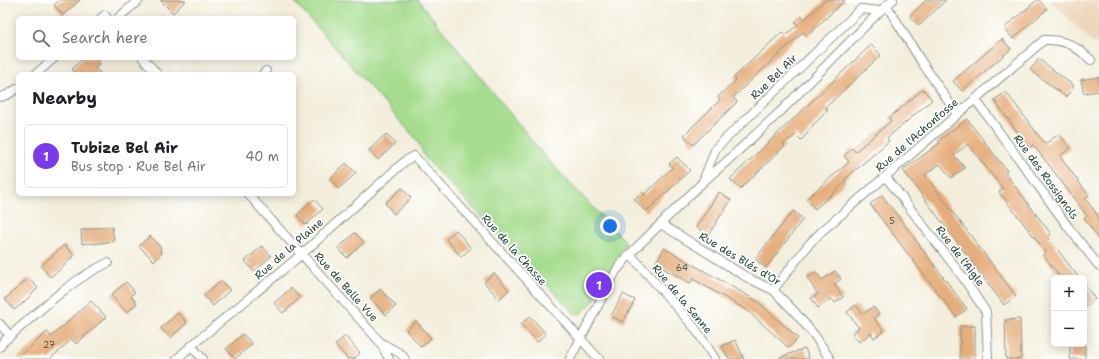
<!DOCTYPE html>
<html lang="en">
<head>
<meta charset="utf-8">
<style>
  :root { --surface:#fff; --page:#f6f6f6; --text:#202124; --muted:#757577; --line:#e0e0e0; --accent:#7c3aed }
  body { margin:0; font-family:"Shantell Sans",sans-serif; background:var(--page); color:var(--text) }
  .controls { position:absolute; right:12px; bottom:12px; display:grid; overflow:hidden; border-radius:6px; box-shadow:0 2px 10px #0003 }
  .controls button { width:36px; height:36px; display:grid; place-items:center; padding:0; border:0; border-bottom:1px solid var(--line); background:var(--surface); color:var(--text); font:20px sans-serif }
  .you { position:absolute; left:610px; top:226px; width:14px; height:14px; margin:-10px; border:3px solid #fff; border-radius:50%; background:#1a73e8; box-shadow:0 0 0 6px #1a73e833 }
  .badge { display:grid; place-items:center; width:26px; height:26px; border-radius:50%; background:var(--accent); color:#fff; font-size:13px; font-weight:700 }
  .pin { position:absolute; translate:-50% -50%; border:2px solid #fff; box-shadow:0 1px 4px #0006 }
  .list { margin:0; padding:0; list-style:none }
  h2 { display:flex; justify-content:space-between; align-items:center; height:52px; margin:0; padding:0 16px; font-size:17px }
  h2 small { font-size:13px; font-weight:400; color:var(--muted) }
  .list li { display:grid; grid-template-columns:26px 1fr auto; gap:12px; align-items:center; box-sizing:border-box; height:64px; margin:0 8px 8px; padding:0 8px; border:1px solid var(--line); border-radius:6px }
  .list b { display:block; font-size:15px; white-space:nowrap }
  .list p { margin:0; font-size:13px; white-space:nowrap; color:var(--muted) }
  .list em { font-size:13px; font-style:normal; color:var(--muted) }
  .icon { flex:none; width:22px; height:22px; fill:none; stroke:currentColor; stroke-width:2; stroke-linecap:round; stroke-linejoin:round }
  .map { position:relative; flex:none; width:1099px; height:359px; overflow:hidden }
  .search { position:absolute; background:var(--surface); box-shadow:0 2px 10px #0003; left:16px; top:16px; width:280px; height:44px; display:flex; align-items:center; gap:10px; box-sizing:border-box; padding:0 14px; border-radius:6px; color:var(--muted); font-size:15px }
  .panel { position:absolute; background:var(--surface); box-shadow:0 2px 10px #0003; left:16px; top:72px; width:280px; height:124px; border-radius:6px }
  .map>svg:first-child { display:block }
</style>
</head>
<body>
<div class="map">
<svg width="1099" height="359" viewBox="0 0 1099 359">
  <rect width="100%" height="100%" fill="#fff"/>
  <filter id="ink" filterUnits="userSpaceOnUse"><feTurbulence type="fractalNoise" baseFrequency=".025" numOctaves="2"/><feDisplacementMap in="SourceGraphic" scale="8" xChannelSelector="R" yChannelSelector="G"/><feConvolveMatrix kernelMatrix="1 2 1 2 8 2 1 2 1" color-interpolation-filters="sRGB"/></filter>
  <filter id="wash" filterUnits="userSpaceOnUse"><feTurbulence type="fractalNoise" baseFrequency=".012" numOctaves="4" result="noise"/><feDisplacementMap in="SourceGraphic" scale="16" xChannelSelector="R" yChannelSelector="G"/><feGaussianBlur stdDeviation="0.9" result="paint"/><feColorMatrix in="noise" values="0 0 0 0 0 0 0 0 0 0 0 0 0 0 0 0 0 1.4 0 .05"/><feComposite in="paint" operator="in"/></filter>
  <g filter="url(#wash)">
    <rect width="100%" height="100%" fill="#f3eedb"/>
    <!-- built -->
    <path fill="#edd7bb" d="M1050 0H1099V39L1094 44Z"/>
    <!-- green -->
    <path fill="#a5dc8d" stroke="#628c60" d="M293 0H418L547 159 626 242 593 302 582 313 575 314 425 158 417 140Z"/>
    <g id="blocks">
      <!-- building -->
      <path fill="#e6ae7c" d="M60 0H80L63 15 54 5Z
        M160 0H186L173 13Z
        M825 0H845L807 36 803 32 733 97 737 102 693 145 684 135 720 100 718 97 736 80 734 77 782 32 785 35 798 25 795 22 802 16 805 19Z
        M926 0H946L919 26 910 16Z
        M1037 0H1039L1047 9 1013 39 1004 28Z
        M1002 39 1011 49 962 91 953 81Z
        M871 45 881 55 825 108 828 110 812 126 813 127 807 132 808 133 801 140 796 135 783 144 785 146 740 189 730 179Z
        M84 58H96L100 64 95 68 101 74H77L72 69Z
        M1039 59 1074 86 1066 97 1030 70Z
        M1099 77V91L1084 93 1081 80Z
        M923 89 932 100 887 138 889 141 844 180 846 182 815 209 806 199 849 162 844 156 852 148 855 152 891 121 889 118Z
        M1006 92 1045 144 1059 134 1071 148 1060 156 1089 196 1085 198 1099 217V239L1084 218 1087 216 1049 165 1033 145 1029 148 994 100Z
        M967 119 1007 171 1005 173 1051 234 1048 237 1079 278H1061L1043 255 1046 252 999 192 1003 189 968 144 954 155 965 168 951 178 940 164 925 175 1016 296 1004 305 903 170 940 143 938 141Z
        M386 134 395 144 378 160 369 150Z
        M677 157 690 170 646 212 634 199 642 192 644 195 673 167 669 164Z
        M346 163 356 173 338 189 330 179Z
        M402 188 411 198 394 214 385 203Z
        M719 192 731 200 708 235 696 227Z
        M882 195 967 309 956 317 870 204Z
        M314 199 323 209 306 225 297 215Z
        M793 211 803 219 766 268 755 259Z
        M105 227H112L114 241 93 244 92 243 82 244 81 230Z
        M456 230 471 248 461 257 446 239Z
        M355 233 364 242 347 258 338 248Z
        M150 236 161 248 160 250 162 253 154 261 139 246Z
        M64 245 74 255 62 268 50 277 41 266Z
        M262 246 271 256 254 272 245 261Z
        M664 248 757 301 798 338 789 348 748 311 693 279 690 283 655 264Z
        M835 271 841 279 834 284 843 297 835 303 831 298 818 308 811 298 818 294 807 278 816 272 822 280Z
        M494 273 509 290 499 299 484 282Z
        M28 278 38 288 23 303 14 310 5 299Z
        M221 281 230 290 213 306 204 296Z
        M126 282 135 292 131 296 137 303 127 313 111 295Z
        M1084 284 1095 299 1084 308Z
        M291 288 300 298 283 313 274 303Z
        M380 289 396 306 386 315 370 298Z
        M623 294 635 300 623 322 611 316Z
        M91 301 106 317 76 344 72 339 50 359H17L47 332 51 337Z
        M856 305 863 314 873 307 879 314 874 318 884 331 874 338 871 333 859 342 852 333 859 328 847 312Z
        M178 313 187 323 170 338 161 328Z
        M530 316 546 334 537 342 521 324Z
        M1020 319 1021 359H1006L1005 320Z
        M416 321 431 338 421 347 406 330Z
        M960 326H975V359H960Z
        M243 334 252 344 235 359 226 349Z
        M345 336 360 353 354 359H348L335 345Z
        M735 340 740 350 744 359H729L722 346Z
        M1070 344H1085V359H1070Z
        M805 348 809 359H779V358Z"/>
    </g>
  </g>
  <g filter="url(#ink)">
    <use href="#blocks" fill-opacity="0" stroke="#899688" stroke-width="1"/>
    <g fill="none" stroke-linecap="round" stroke-linejoin="round">
      <!-- street casing -->
      <g stroke="#899688" stroke-width="10">
        <path id="street" d="M887 6 921 61 957 114
          M101 18 105 15 107 18
          M118 18 139 0
          M143 58 157 74
          M36 74 54 58
          M263 74 266 71
          M0 97 7 95 18 88
          M975 99 1069 228 1099 266
          M886 177 962 276 986 312 988 359
          M703 181 716 148 861 9 880 11
          M248 194 380 342
          M661 224 748 278 773 290 794 311 815 336 830 359
          M630 254 695 328 715 359
          M773 290 810 243 822 231 1044 40C1065 39 1076 46 1091 60
          M0 324 10 336 3 342 0 347
          M10 336C41 310 70 280 108 263
          M191 346 203 359
          M177 359 191 346 302 254 405 161 414 156 599 359
          M389 359 380 342 401 354 405 359
          M570 359 616 271 630 254 703 182 726 162 782 110 880 11 893 0"/>
      </g>
      <!-- street -->
      <use href="#street" stroke="#fff" stroke-width="8"/>
    </g>
  </g>
  <g text-anchor="middle" dominant-baseline="central" stroke-width="3.5" stroke-linejoin="round" paint-order="stroke">
    <!-- number labels -->
    <g font-size="9" fill="#515946">
      <text x="892" y="221">5</text>
      <text x="682" y="268">64</text>
      <text x="49" y="345">27</text>
    </g>
    <!-- street labels -->
    <g font-size="11" fill="#1f3d34" stroke="#fff">
      <text transform="translate(774 77) rotate(-44)">Rue Bel Air</text>
      <text transform="translate(917 135) rotate(-41)">Rue de l'Achonfosse</text>
      <text transform="translate(1046 177) rotate(54)">Rue des Rossignols</text>
      <text transform="translate(289 249) rotate(-41)">Rue de la Plaine</text>
      <text transform="translate(514 250) rotate(48)">Rue de la Chasse</text>
      <text transform="translate(960 256) rotate(53)">Rue de l'Aigle</text>
      <text transform="translate(740 259) rotate(31)">Rue des Blés d'Or</text>
      <text transform="translate(346 287) rotate(48)">Rue de Belle Vue</text>
      <text transform="translate(682 299) rotate(50)">Rue de la Senne</text>
    </g>
  </g>
</svg>
<div class="controls">
<button>+</button>
<button>−</button>
</div>
<div class="you"></div>
<div class="pin badge" style="left:599px;top:285px">1</div>
<div class="search"><svg class="icon" aria-label="search" viewBox="0 0 24 24"><circle cx="10" cy="10" r="6"/><path d="M15 15l6 6"/></svg>Search here</div>
<section class="panel">
<h2>Nearby<small></small></h2>
<ul class="list">
<li><span class="badge">1</span><div><b>Tubize Bel Air</b><p>Bus stop · Rue Bel Air</p></div><em>40 m</em></li>
</ul>
</section>
</div>
</body>
</html>
